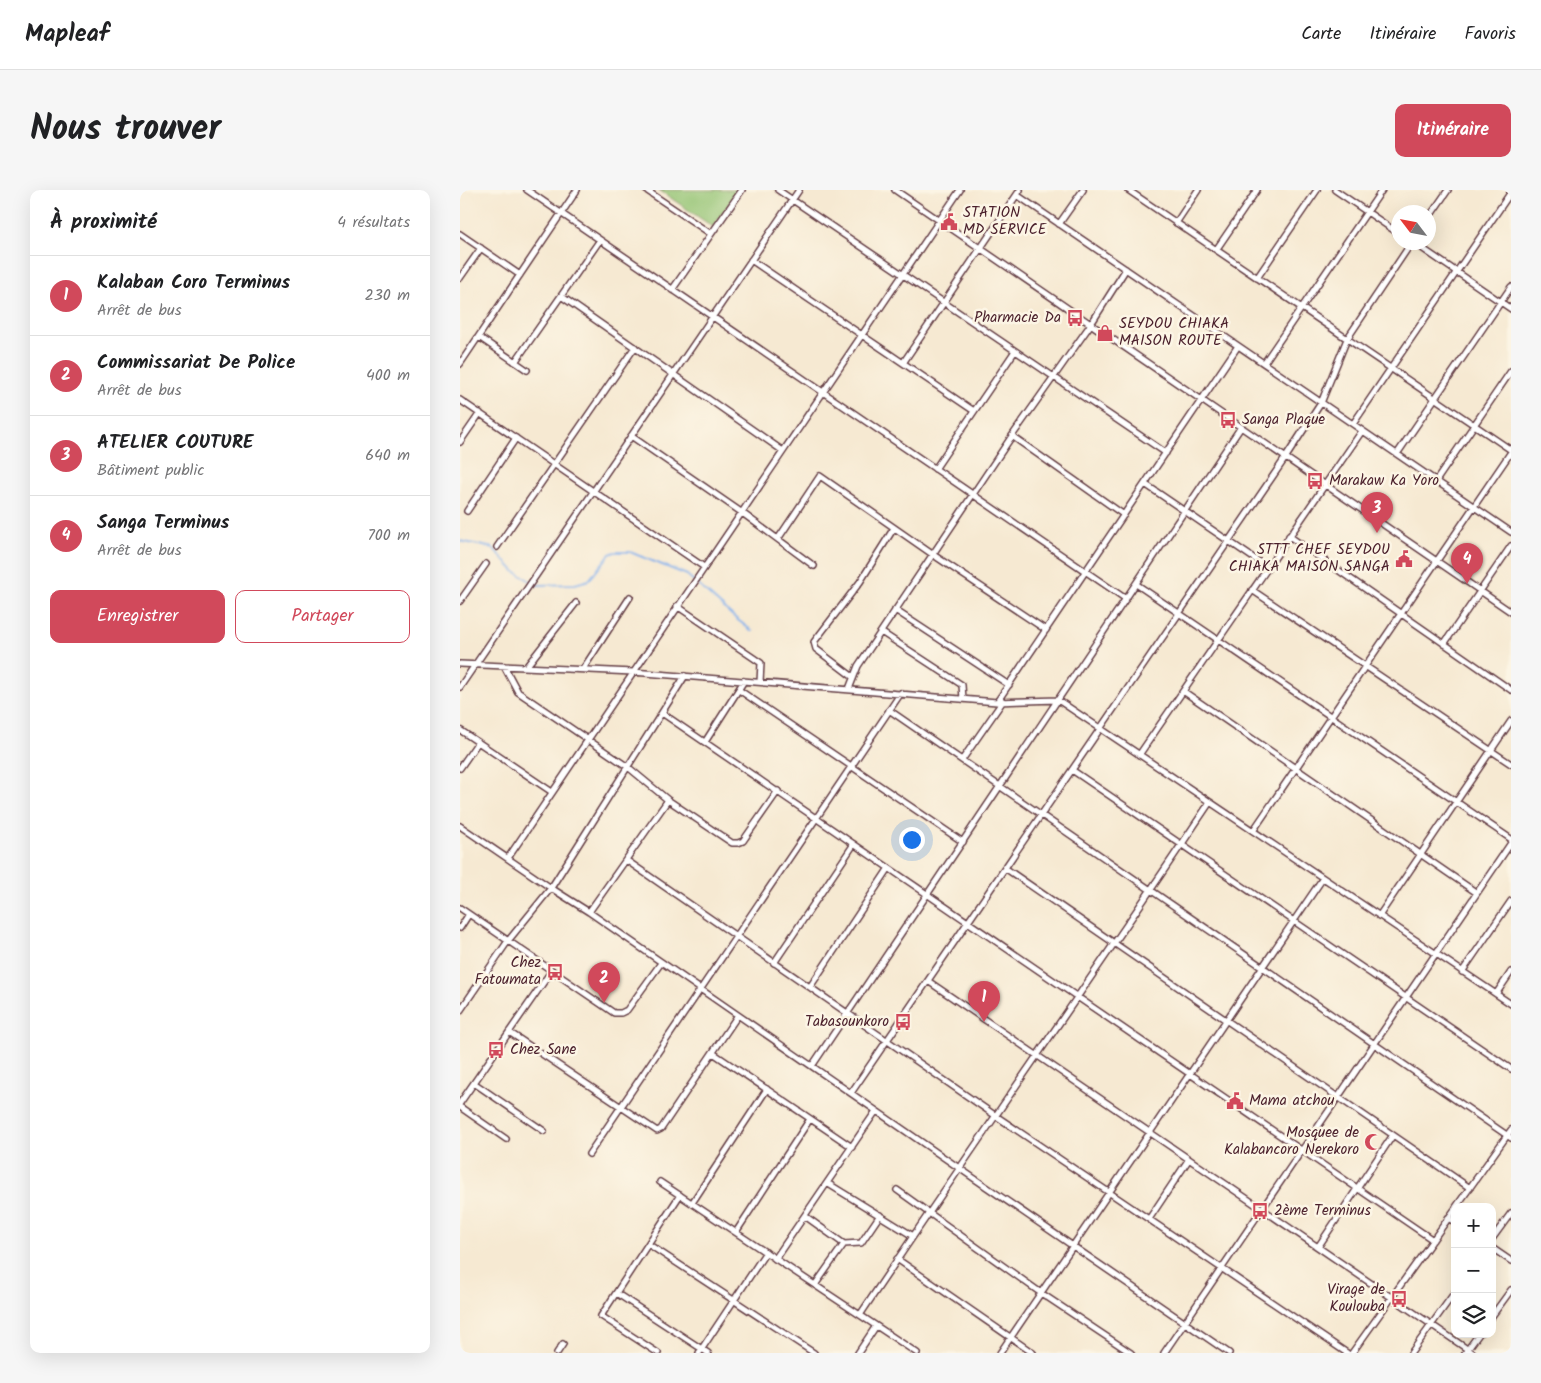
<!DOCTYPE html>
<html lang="fr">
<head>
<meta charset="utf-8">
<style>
  :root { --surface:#fff; --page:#f6f6f6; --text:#202124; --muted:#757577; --line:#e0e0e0; --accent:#d1495b }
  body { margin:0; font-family:Kalam,sans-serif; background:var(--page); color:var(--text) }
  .controls { position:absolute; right:15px; bottom:15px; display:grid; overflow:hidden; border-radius:10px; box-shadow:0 5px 20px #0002 }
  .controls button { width:45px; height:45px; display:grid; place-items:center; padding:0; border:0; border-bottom:1px solid var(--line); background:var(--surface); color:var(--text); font:25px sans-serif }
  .compass { position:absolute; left:931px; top:15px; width:45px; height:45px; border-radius:50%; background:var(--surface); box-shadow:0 5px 20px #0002; rotate:302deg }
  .you { position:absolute; left:451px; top:649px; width:18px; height:18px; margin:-12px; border:4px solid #fff; border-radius:50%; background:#1a73e8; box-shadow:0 0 0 8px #1a73e833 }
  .badge { display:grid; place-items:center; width:32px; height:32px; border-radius:50%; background:var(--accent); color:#fff; font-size:16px; font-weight:700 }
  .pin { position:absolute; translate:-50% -41px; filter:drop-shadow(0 1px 2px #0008) }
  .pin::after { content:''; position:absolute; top:26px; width:18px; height:15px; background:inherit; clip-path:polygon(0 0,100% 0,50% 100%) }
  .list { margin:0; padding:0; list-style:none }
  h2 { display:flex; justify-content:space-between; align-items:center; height:65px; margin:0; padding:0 20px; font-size:21px }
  h2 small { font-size:16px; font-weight:400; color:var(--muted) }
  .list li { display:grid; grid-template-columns:32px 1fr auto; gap:15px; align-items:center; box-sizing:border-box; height:80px; padding:0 20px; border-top:1px solid var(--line) }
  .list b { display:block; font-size:19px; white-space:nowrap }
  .list p { margin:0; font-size:16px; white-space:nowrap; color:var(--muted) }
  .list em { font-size:16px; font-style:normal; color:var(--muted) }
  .actions { display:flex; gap:10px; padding:15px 20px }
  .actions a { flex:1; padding:11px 0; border:1px solid var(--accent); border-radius:10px; text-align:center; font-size:18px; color:var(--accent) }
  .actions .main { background:var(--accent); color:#fff }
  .icon { flex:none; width:28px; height:28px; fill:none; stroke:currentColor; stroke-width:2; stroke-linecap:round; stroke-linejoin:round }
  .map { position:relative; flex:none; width:1051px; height:1163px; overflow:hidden; border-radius:10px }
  header { display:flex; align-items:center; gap:30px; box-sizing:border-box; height:70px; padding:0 25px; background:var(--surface); border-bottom:1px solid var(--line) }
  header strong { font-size:24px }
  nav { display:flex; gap:28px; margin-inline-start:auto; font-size:18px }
  .intro { display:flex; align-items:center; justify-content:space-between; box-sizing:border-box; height:120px; padding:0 30px }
  h1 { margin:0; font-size:35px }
  .button { padding:12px 22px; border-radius:10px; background:var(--accent); color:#fff; font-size:18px; font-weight:700 }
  main { display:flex; gap:30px; padding:0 30px }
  aside { flex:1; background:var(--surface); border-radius:10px; box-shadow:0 5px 20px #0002 }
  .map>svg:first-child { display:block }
</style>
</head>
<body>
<header>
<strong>Mapleaf</strong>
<nav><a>Carte</a><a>Itinéraire</a><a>Favoris</a></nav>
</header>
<div class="intro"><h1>Nous trouver</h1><a class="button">Itinéraire</a></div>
<main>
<aside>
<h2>À proximité<small>4 résultats</small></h2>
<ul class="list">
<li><span class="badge">1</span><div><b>Kalaban Coro Terminus</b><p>Arrêt de bus</p></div><em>230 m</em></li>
<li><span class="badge">2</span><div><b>Commissariat De Police</b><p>Arrêt de bus</p></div><em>400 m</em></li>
<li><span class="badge">3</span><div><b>ATELIER COUTURE</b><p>Bâtiment public</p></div><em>640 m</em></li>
<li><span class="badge">4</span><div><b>Sanga Terminus</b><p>Arrêt de bus</p></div><em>700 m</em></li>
</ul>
<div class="actions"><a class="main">Enregistrer</a><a>Partager</a></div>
</aside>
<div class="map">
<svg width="1051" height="1163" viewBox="0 0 1051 1163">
  <rect width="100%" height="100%" fill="#fcf5e5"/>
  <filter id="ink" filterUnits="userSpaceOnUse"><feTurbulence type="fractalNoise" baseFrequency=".02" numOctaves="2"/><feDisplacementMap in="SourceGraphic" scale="10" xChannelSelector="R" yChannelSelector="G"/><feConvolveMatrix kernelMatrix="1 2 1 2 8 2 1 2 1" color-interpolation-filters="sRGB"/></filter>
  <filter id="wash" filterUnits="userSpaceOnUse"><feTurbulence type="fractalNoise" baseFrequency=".0096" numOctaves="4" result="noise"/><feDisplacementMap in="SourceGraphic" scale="20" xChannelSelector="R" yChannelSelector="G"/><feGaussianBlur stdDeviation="1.12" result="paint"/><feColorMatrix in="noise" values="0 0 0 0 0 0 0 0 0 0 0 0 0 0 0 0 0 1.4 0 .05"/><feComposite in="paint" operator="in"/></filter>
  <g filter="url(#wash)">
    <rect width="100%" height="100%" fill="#f6e9d2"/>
    <!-- green -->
    <path fill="#93c372" stroke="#6e714e" d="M199 0H278L253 37Z"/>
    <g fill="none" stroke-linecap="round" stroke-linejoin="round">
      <!-- stream -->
      <path stroke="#82b0ec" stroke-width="2" d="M0 351 33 358 54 381 77 395 115 394 129 390 150 364 155 362H170L227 385 274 427 292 441"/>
    </g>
  </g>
  <g filter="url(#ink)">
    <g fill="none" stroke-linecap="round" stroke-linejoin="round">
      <!-- minor casing -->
      <g stroke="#643d44" stroke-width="8">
        <path id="minor" d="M67 0 666 409
          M186 0 251 44
          M318 0 706 263
          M435 0 1051 422
          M668 0 1051 260
          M875 0 938 43
          M557 5 1051 342
          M968 29 988 0
          M716 33 738 0
          M599 34 623 0
          M0 44 60 85
          M953 52 1051 119
          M756 60 797 0
          M291 70 514 221
          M0 88 21 58
          M797 88 857 0
          M212 100 282 0
          M101 106 323 261
          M19 147 67 180
          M55 172 140 50
          M443 173 560 0
          M804 173 922 0
          M0 174 117 0
          M0 210 244 377
          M893 234 1051 2
          M171 246 281 322 354 376
          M552 246 664 325
          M0 252 20 223
          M937 264 1051 97
          M475 279 555 161
          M976 291 1051 181
          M685 294 808 378
          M7 321 56 248
          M829 346 1051 500
          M318 349 360 286 472 364 586 440
          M37 357 175 157
          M676 394 1051 649
          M792 400 1051 574
          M0 411 26 374
          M217 416 301 473 300 492
          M435 420 549 495
          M421 442 502 495 503 509
          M984 454 1051 356
          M0 474 173 482 537 512 598 510 1051 814
          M44 476 58 502 168 577 208 610 272 653H278L283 651 318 601
          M66 477 116 413
          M123 479 170 407
          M393 487 356 459 354 452 400 392 434 338
          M0 497 339 0
          M389 499 398 476 552 246 631 134 666 79
          M279 500 503 652
          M723 501 1017 703
          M537 512 778 156
          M429 520 1051 948
          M202 523 973 1050
          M0 540 92 602
          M245 552 284 491
          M679 565 902 241
          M502 570 543 511
          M0 578 18 552
          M612 580 1051 879
          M0 636 91 698 129 722 499 978 769 1163
          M793 641 1051 262
          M48 668 500 0
          M166 670 536 926 887 1163
          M545 678 1010 998
          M0 718 154 823H161L167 820 201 773
          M129 722 208 610
          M919 726 1051 531
          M0 738 9 724
          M314 773 394 654
          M1002 782 1051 711
          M468 791 1013 1163
          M350 797 429 678
          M1036 804 1051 782
          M0 821 48 751 91 698 225 486
          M49 842 197 941 201 939 278 825
          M253 863 392 957
          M352 876 781 237
          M14 893 84 941
          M391 903 826 267 861 213 887 149 952 52
          M0 913 92 780
          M0 917 46 949
          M129 964 441 503
          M200 992 457 1163
          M367 993 453 1046
          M437 1000 581 1103 671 1163
          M232 1013 307 899
          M996 1017 1051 940
          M345 1026 384 1054
          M988 1028 995 1032
          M689 1029 729 969
          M276 1042 350 929
          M1032 1049 1051 1023
          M188 1054 354 1163
          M858 1057 933 945
          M1032 1058 1051 1071
          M315 1069 416 921
          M437 1069 573 1163
          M355 1095 384 1054 401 1053 420 1025
          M156 1103 248 1163
          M400 1125C515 953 635 784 750 612
          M1032 1126 1051 1100
          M97 1163 103 1154
          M198 1163 141 1126 220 1005
          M239 1163 306 1062
          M398 1163 416 1136
          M540 1163 863 688
          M704 1163 1051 653
          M892 1163 995 1019
          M951 1163 995 1102
          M1005 1163 1019 1144"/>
      </g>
      <!-- minor -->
      <use href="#minor" stroke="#fff" stroke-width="5"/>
    </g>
  </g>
  <!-- icons -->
  <defs>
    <g id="civic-bare" transform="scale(1.35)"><path d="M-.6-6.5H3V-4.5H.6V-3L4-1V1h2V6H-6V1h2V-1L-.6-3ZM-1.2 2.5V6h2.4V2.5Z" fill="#d1495b" stroke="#fcf5e5" stroke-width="2.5" paint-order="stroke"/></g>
    <g id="bus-bare" transform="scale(1.35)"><path d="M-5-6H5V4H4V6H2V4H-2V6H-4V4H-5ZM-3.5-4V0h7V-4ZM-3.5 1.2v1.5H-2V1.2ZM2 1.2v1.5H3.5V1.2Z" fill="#d1495b" stroke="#fcf5e5" stroke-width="2.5" paint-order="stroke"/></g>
    <g id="shop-bare" transform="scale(1.35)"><path d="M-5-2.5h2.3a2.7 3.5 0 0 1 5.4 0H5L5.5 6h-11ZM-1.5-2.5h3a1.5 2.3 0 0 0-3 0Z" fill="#d1495b" stroke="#fcf5e5" stroke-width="2.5" paint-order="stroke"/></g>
    <g id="mosque-bare" transform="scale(1.35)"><path d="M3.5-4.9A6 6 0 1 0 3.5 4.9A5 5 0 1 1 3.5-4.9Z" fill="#d1495b" stroke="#fcf5e5" stroke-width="2.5" paint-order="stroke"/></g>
  </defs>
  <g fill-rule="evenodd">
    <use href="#civic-bare" x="489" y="32"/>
    <use href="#bus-bare" x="615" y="128"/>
    <use href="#shop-bare" x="645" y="143"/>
    <use href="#bus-bare" x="768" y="230"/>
    <use href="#bus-bare" x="855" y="291"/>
    <use href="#civic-bare" x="944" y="369"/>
    <use href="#bus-bare" x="95" y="782"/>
    <use href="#bus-bare" x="443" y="832"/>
    <use href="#bus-bare" x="36" y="860"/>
    <use href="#civic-bare" x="775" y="911"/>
    <use href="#mosque-bare" x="913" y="952"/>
    <use href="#bus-bare" x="800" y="1021"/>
    <use href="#bus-bare" x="939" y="1109"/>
  </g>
  <g text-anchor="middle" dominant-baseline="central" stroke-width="5" stroke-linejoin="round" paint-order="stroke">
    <!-- poi labels -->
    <g font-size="15" fill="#4a1f2b" stroke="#fcf5e5" text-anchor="start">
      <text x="503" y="23">STATION<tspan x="503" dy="17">MD SERVICE</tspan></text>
      <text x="601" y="128" text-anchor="end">Pharmacie Da</text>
      <text x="659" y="134">SEYDOU CHIAKA<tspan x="659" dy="17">MAISON ROUTE</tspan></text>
      <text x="782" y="230">Sanga Plaque</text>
      <text x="869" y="291">Marakaw Ka Yoro</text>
      <text x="930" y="360" text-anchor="end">STTT CHEF SEYDOU<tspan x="930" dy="17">CHIAKA MAISON SANGA</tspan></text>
      <text x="81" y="773" text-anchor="end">Chez<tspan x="81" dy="17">Fatoumata</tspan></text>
      <text x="429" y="832" text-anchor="end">Tabasounkoro</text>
      <text x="50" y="860">Chez Sane</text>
      <text x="789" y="911">Mama atchou</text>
      <text x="899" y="943" text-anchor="end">Mosquee de<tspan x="899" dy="17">Kalabancoro Nerekoro</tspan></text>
      <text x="814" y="1021">2ème Terminus</text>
      <text x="925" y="1100" text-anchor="end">Virage de<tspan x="925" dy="17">Koulouba</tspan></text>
    </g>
  </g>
</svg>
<div class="controls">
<button>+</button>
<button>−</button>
<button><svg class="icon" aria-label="layers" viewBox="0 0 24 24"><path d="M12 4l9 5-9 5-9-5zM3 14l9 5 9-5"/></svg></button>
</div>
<svg class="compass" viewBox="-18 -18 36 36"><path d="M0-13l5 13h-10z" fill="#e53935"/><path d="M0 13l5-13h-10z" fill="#757577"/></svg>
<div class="you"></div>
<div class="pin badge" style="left:524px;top:832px">1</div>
<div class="pin badge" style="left:144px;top:813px">2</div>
<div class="pin badge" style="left:917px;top:343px">3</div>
<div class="pin badge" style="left:1007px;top:394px">4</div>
</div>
</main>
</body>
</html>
